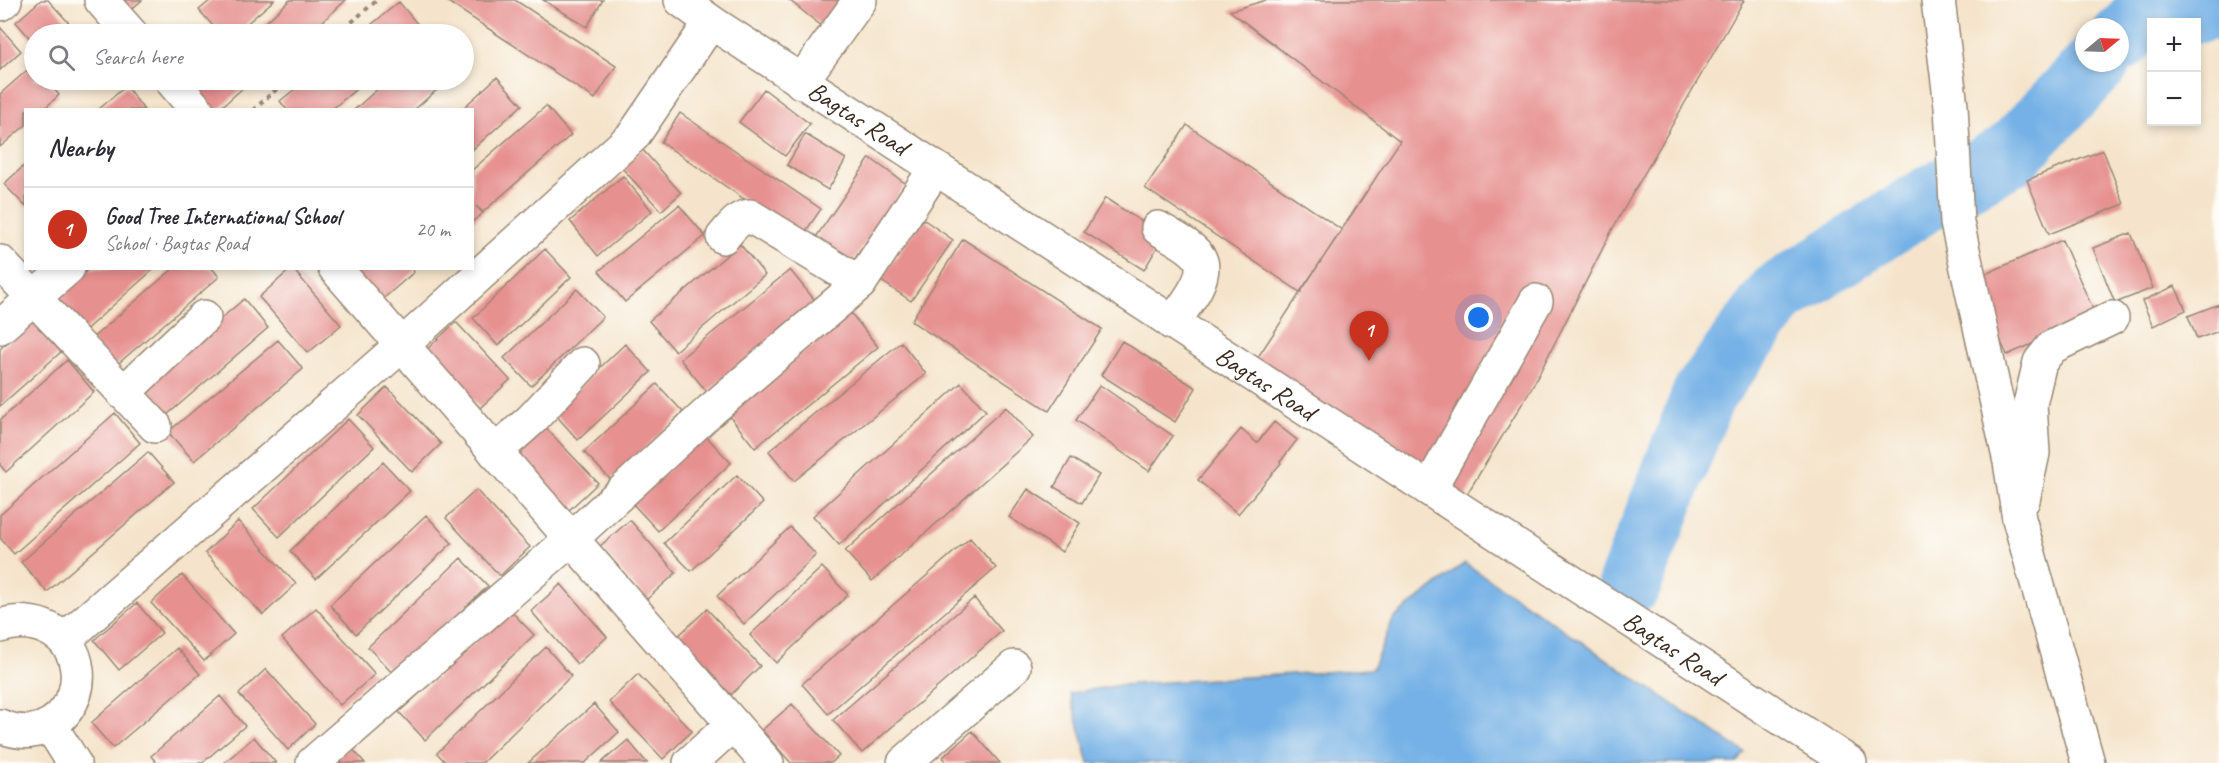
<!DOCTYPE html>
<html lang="en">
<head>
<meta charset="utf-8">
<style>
  :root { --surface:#fff; --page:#f7f7f7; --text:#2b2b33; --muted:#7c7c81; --line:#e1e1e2; --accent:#c8321e }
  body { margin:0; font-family:Caveat,sans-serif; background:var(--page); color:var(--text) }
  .controls { position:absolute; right:18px; top:18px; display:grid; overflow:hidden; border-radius:0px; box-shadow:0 3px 9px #0003 }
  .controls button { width:54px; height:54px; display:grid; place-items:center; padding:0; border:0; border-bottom:2px solid var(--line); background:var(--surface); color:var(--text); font:30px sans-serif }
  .compass { position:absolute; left:2075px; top:18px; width:54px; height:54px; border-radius:50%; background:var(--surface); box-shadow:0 3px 9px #0003; rotate:71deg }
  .you { position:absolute; left:1479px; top:318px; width:21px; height:21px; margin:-15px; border:4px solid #fff; border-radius:50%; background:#1a73e8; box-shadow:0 0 0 9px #1a73e833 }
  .badge { display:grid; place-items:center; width:39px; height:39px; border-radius:50%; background:var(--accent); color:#fff; font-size:20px; font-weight:700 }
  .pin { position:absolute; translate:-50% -50px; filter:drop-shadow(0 2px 3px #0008) }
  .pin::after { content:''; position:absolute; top:32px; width:21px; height:18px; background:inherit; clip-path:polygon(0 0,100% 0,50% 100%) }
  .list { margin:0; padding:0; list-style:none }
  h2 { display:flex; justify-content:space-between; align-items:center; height:78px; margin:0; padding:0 24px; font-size:26px }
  h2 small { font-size:20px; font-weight:400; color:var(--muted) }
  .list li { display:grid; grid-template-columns:39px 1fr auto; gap:18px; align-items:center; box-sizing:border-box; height:84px; padding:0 24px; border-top:2px solid var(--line) }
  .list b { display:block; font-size:22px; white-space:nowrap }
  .list p { margin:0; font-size:20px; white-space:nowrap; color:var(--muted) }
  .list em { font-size:20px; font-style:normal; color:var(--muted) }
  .icon { flex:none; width:33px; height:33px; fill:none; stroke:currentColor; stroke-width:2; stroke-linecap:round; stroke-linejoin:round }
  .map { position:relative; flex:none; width:2219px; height:763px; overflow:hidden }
  .search { position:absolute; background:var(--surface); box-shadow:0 3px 9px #0003; left:24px; top:24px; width:450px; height:66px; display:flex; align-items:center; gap:15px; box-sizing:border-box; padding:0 21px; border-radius:33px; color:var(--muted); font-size:22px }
  .panel { position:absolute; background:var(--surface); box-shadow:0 3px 9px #0003; left:24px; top:108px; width:450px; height:162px; border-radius:0px }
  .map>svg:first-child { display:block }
</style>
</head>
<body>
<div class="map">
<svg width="2219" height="763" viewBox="0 0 2219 763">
  <rect width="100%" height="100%" fill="#fdfcf7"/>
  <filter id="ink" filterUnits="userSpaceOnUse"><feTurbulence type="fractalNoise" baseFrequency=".0167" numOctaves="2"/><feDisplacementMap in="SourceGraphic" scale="12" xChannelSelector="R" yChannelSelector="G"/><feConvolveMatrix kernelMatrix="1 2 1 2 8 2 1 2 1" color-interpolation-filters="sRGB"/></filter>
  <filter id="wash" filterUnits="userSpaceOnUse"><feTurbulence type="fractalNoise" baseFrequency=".008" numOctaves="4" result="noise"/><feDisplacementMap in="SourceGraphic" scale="24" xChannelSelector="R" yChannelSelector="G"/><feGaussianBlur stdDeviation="1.35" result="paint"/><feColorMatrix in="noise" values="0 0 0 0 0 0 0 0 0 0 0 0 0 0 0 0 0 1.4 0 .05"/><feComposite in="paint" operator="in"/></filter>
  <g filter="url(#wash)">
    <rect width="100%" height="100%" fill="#f5e4cb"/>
    <!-- water -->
    <path fill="#74b1e6" stroke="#586e82" stroke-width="1.5" d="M1465 563 1745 753 1737 763H1089L1070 693 1121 685 1372 669 1394 618Z"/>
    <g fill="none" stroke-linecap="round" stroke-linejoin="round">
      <!-- river -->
      <path stroke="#74b1e6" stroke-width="64" d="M2120 40 2136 23 2219 7
        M1630 583 1704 394 1778 294 1931 197 2010 155 2098 63"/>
    </g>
    <g id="blocks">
      <!-- building -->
      <path fill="#e6908f" d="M41 0H48L79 34H34V43L16 22Z
        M111 0H142L124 16Z
        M211 0H274L235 34H220L199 10Z
        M290 0H346L309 34H253Z
        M445 0H515L616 66 595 99Z
        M543 0H603L587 27Z
        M789 0H844L823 27Z
        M1266 0H1744L1613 228 1533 386 1464 499 1254 363 1400 141 1230 11Z
        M399 2 424 32 421 34H360Z
        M0 27 21 51 0 70Z
        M33 65 34 80H46L59 95 43 110H26V125L0 147V94Z
        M497 77 522 105 472 150V110H461Z
        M185 80H238L244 87 218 110H211Z
        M306 80H367L331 110H287L280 101Z
        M388 80H448L414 110H354Z
        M126 86 144 110H98Z
        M764 89 810 124 785 156 739 122Z
        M546 106 571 135 483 212 476 206 483 213 472 222V170Z
        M680 113 821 209 801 238 661 142Z
        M1187 125 1342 230 1300 292 1145 188Z
        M805 134 846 159 828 190 787 165Z
        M642 149 681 193 661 211 622 168Z
        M2103 150 2124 204 2049 234 2027 180Z
        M870 158 906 184 852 263 816 237Z
        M26 164V207L4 184Z
        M623 176 652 211 598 256 570 221Z
        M1105 198 1164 236 1144 270 1084 232Z
        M679 205 705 236 625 302 599 271Z
        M923 219 953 240 911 301 880 280Z
        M2131 233 2153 288 2115 303 2093 248Z
        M963 239 1102 329 1049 411 911 321Z
        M2062 240 2096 316 2007 355 1974 279Z
        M740 244 765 275 675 351 649 321Z
        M545 249 571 277 498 346 473 318Z
        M90 268H155L82 333 54 300Z
        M174 268H212L219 277 113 368 90 340Z
        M292 268 341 325 308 353 259 297Z
        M347 268H412L414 272 377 304Z
        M790 270 817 303 707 392 680 359Z
        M2175 286 2186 310 2153 326 2142 301Z
        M577 289 603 317 531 386 504 358Z
        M244 299 268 328 160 421 135 391Z
        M2219 304V331L2197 339 2188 316Z
        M851 313 878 347 755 448 728 414Z
        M32 320 61 352 0 406V349Z
        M456 322 510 380 480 408 426 350Z
        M278 340 303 369 194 461 168 432Z
        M1122 341 1196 388 1175 422 1101 375Z
        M901 342 926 374 794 481 769 451Z
        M625 344 651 372 578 440 553 412Z
        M67 360 94 392 6 472 0 465V420Z
        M961 383 986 411 839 545 813 516Z
        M657 384 683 412 611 480 584 452Z
        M1100 385 1173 436 1149 471 1076 420Z
        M387 387 441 444 412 472 358 415Z
        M1006 407 1033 437 872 581 845 551Z
        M115 413 140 443 14 554 0 538V515Z
        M348 419 374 447 279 537 253 509Z
        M1274 422 1297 440 1280 462 1281 463 1238 514 1198 480 1241 429 1257 443Z
        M544 426 598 483 568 511 515 454Z
        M705 435 731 463 658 531 632 503Z
        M148 452 174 482 47 592 21 562Z
        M1071 458 1099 475 1082 503 1054 487Z
        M383 462 410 491 316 579 290 551Z
        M737 475 763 503 691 571 664 543Z
        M1028 489 1080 523 1062 552 1009 517Z
        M476 490 530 547 500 576 446 518Z
        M426 515 452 543 356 634 330 605Z
        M630 520 676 573 646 600 599 547Z
        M238 521 296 584 263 615 205 553Z
        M790 527 816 555 744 624 717 596Z
        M970 538 996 568 828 714 802 684Z
        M461 558 488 586 394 675 368 647Z
        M822 567 848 595 776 663 750 635Z
        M182 575 234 634 204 661 151 603Z
        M561 584 607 637 577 664 531 611Z
        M974 598 1002 631 862 753 833 720Z
        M137 603 162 633 119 670 94 640Z
        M316 608 375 674 340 705 282 638Z
        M707 609 760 666 731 695 677 637Z
        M510 610 534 635 425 740 399 712Z
        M546 647 571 676 482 763H446L437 753Z
        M177 648 200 674 113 748 91 723Z
        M266 669 315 724 288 750 239 694Z
        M638 674 692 731 663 759 609 702Z
        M220 696 245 726 202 763H157L151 756Z
        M594 704 619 732 585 763H528Z
        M792 704 839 756 831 763H791L762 730Z
        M972 731 1000 763H947L943 757Z
        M254 737 276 763H224Z
        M628 740 647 763H601Z
        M350 746 365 763H330Z"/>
    </g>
  </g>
  <g filter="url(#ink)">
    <use href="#blocks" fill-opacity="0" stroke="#988774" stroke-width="1.5"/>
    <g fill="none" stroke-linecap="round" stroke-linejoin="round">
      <!-- minor casing -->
      <g stroke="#988774" stroke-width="36">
        <g id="minor">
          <path d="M101 0 131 34"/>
          <path id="s1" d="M681 0 711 22 1850 763"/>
          <path d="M1938 0 1951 106 1957 223 2010 462 2019 519 2088 763"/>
          <path d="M0 4 5 0"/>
          <path d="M171 80 197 110"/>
          <path d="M801 82 860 0"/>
          <path d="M1158 228C1170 236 1193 246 1200 259 1209 278 1183 308 1172 323"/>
          <path d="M723 237C731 228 738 217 750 216L860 283"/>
          <path d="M0 262 155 426"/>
          <path d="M335 268 767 763"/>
          <path d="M0 327 68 268"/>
          <path d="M123 393 204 317"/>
          <path d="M495 452 531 420 583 364"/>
          <path d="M1429 489 1536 301"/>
          <path d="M2023 500 2033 453 2030 404 2040 362 2052 347 2112 318"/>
          <path d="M0 626C33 615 73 631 77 670 80 698 61 727 32 731 21 733 10 730 0 726"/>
          <path d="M64 640 402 345 633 136 711 22"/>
          <path d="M50 725 74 763"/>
          <path d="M313 763 571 539 711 410 860 283 935 169"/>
          <path d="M690 763 733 724"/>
          <path d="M904 763 1014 667"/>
        </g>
      </g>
      <!-- path -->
      <path stroke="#988774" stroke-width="4" stroke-dasharray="4.5 4.5" stroke-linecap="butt" d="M338 34 377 0
        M253 110 287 80"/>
      <!-- minor -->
      <use href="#minor" stroke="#fff" stroke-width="33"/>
    </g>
  </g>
  <g text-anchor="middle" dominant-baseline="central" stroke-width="5" stroke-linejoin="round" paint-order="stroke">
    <!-- street labels -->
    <g font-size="26" fill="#3b2a1e" stroke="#fdfcf7">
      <text stroke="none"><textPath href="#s1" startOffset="213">Bagtas Road</textPath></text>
      <text stroke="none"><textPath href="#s1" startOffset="699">Bagtas Road</textPath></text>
      <text stroke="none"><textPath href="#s1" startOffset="1185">Bagtas Road</textPath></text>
    </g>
  </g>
</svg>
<div class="controls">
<button>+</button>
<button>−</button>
</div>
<svg class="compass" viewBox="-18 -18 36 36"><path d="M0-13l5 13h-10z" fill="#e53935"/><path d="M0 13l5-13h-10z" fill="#7c7c81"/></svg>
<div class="you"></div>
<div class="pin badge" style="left:1369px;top:361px">1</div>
<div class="search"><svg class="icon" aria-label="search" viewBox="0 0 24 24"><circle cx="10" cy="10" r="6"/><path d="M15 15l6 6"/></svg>Search here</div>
<section class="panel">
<h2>Nearby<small></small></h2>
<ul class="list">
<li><span class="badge">1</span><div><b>Good Tree International School</b><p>School · Bagtas Road</p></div><em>20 m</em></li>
</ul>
</section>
</div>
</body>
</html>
